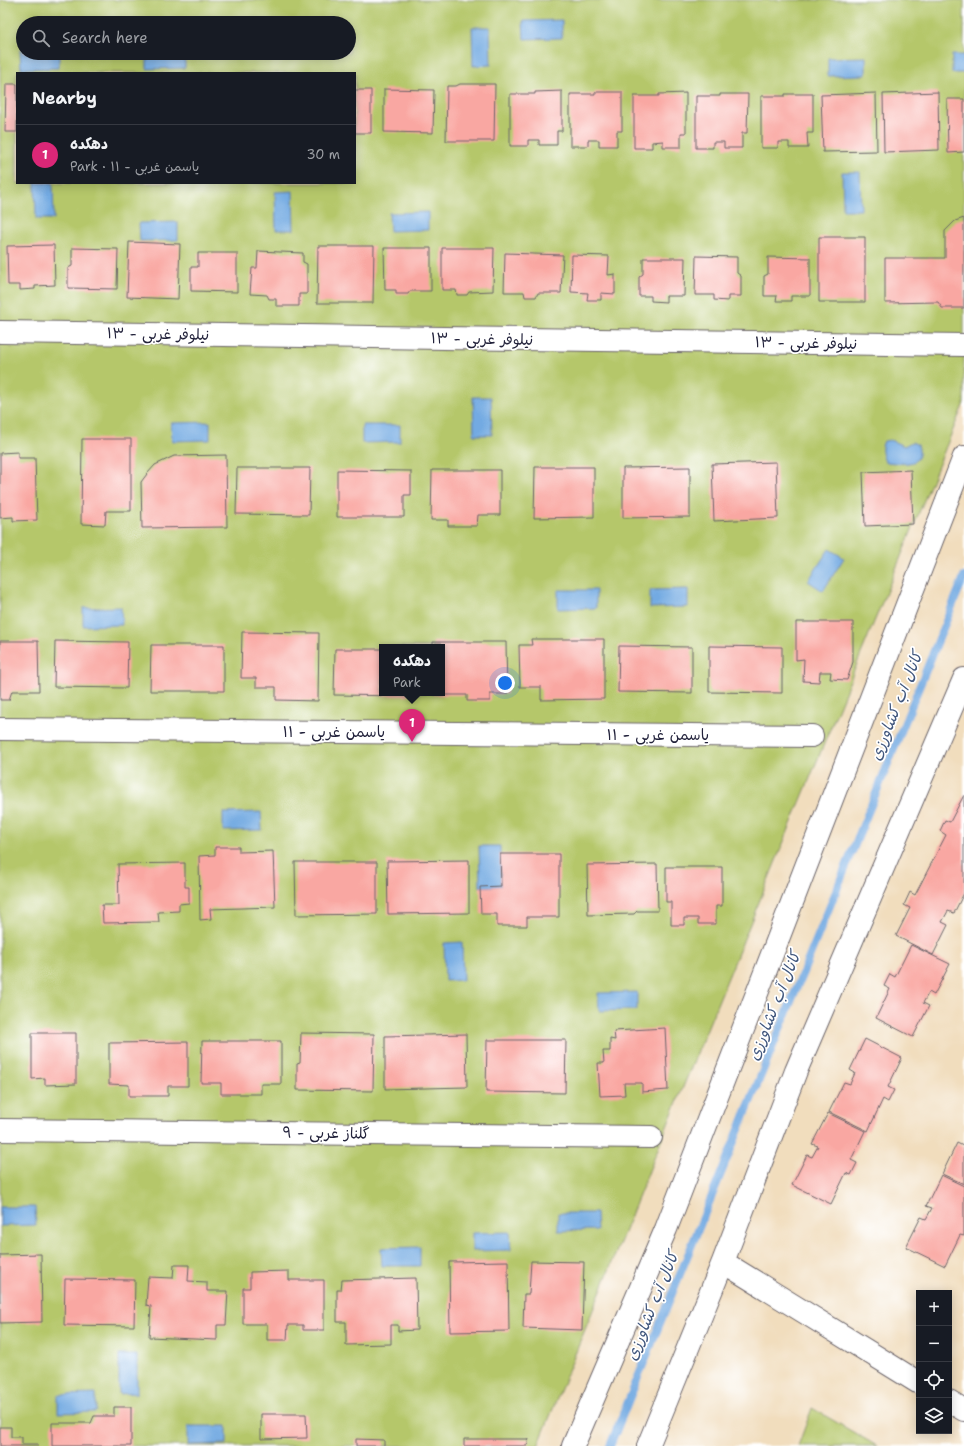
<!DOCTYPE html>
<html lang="en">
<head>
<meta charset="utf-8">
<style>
  :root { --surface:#171b24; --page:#20242c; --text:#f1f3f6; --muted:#9ea1a6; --line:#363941; --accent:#db2777 }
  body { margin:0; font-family:"Shantell Sans","Playpen Sans Arabic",sans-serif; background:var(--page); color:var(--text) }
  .controls { position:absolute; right:12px; bottom:12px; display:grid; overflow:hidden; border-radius:0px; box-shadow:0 2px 10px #0003 }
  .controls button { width:36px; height:36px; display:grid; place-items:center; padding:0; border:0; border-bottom:1px solid var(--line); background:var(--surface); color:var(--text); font:20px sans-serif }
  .you { position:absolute; left:505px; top:683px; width:14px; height:14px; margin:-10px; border:3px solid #fff; border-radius:50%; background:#1a73e8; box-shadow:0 0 0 6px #1a73e833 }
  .badge { display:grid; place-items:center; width:26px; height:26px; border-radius:50%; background:var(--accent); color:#fff; font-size:13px; font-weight:700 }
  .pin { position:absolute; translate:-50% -33px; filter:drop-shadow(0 1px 2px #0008) }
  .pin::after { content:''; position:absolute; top:21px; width:14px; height:12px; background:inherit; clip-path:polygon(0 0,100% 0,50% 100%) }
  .popup { position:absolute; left:379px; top:644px; width:66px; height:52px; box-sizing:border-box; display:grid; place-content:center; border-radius:0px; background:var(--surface); filter:drop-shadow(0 1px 3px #0005); font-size:13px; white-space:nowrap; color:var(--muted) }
  .popup b { font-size:15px; color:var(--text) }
  .popup::after { content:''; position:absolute; left:50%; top:100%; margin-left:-8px; border:8px solid transparent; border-top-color:var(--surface) }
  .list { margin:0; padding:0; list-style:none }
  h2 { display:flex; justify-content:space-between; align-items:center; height:52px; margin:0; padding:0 16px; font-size:17px }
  h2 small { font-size:13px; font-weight:400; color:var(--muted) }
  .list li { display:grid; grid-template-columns:26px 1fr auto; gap:12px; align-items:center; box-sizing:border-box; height:60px; padding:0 16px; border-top:1px solid var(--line) }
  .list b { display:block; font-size:15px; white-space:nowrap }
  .list p { margin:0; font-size:13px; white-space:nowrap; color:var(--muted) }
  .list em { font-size:13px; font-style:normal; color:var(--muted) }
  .icon { flex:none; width:22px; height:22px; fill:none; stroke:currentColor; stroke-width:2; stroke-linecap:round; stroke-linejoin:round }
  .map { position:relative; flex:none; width:964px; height:1446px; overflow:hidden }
  .search { position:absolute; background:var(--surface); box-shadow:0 2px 10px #0003; left:16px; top:16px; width:340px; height:44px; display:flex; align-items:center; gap:10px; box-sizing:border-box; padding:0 14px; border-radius:22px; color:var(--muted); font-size:15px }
  .panel { position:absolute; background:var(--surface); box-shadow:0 2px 10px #0003; left:16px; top:72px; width:340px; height:112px; border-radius:0px }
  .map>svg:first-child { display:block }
</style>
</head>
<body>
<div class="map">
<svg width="964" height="1446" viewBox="0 0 964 1446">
  <rect width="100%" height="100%" fill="#fff"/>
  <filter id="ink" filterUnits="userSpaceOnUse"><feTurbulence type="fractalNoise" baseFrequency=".025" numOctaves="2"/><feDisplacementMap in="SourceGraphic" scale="8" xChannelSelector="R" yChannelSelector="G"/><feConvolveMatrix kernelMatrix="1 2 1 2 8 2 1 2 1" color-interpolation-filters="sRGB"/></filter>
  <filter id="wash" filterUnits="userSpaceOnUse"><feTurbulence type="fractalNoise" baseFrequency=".012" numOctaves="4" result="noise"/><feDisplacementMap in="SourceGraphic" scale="16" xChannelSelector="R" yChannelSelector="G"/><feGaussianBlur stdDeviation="0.9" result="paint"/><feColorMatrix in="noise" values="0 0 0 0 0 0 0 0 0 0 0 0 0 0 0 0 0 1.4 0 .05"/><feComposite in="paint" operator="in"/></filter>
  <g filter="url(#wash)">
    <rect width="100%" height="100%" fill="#f1ddbd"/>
    <!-- green -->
    <path fill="#b5c76a" stroke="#6c7452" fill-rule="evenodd" d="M0 0H964V403L672 1114 538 1446H0ZM23 23H349V53H23ZM17 73H355V183H17ZM382 647H442V693H382Z
      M812 1408 877 1446H798Z"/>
    <!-- water -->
    <path fill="#73aae2" stroke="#4a668e" d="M562 20V38L524 39 523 21Z
      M472 27H490L491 65 473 66Z
      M20 50H23V53H59V68L21 69Z
      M147 53H185V68L147 69Z
      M952 55H964V73H952Z
      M866 57V75L828 76V58Z
      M842 172H860L861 210H843Z
      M35 183H53L54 219H36Z
      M293 191 294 230H276L275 192Z
      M428 212V230L390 231 389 213Z
      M178 222V240L140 241 139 223Z
      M473 397H491L492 435H474Z
      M210 422V440L172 441 171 423Z
      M362 425H400V442L362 443Z
      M890 440 904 446 912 442 918 445C925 469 900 463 885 462 882 454 880 449 884 441Z
      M829 549 844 558 823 591 808 581Z
      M688 589V607L650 608V590Z
      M558 590H596V608L558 609Z
      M121 607 122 625 83 626V608Z
      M261 812 262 830 223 831V813Z
      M479 846H500L501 886 480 887Z
      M462 942 463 980 445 981 444 943Z
      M637 992V1010L599 1011 598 993Z
      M0 1207H35L36 1225 0 1226Z
      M558 1213H596L597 1230 558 1231Z
      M510 1232 511 1250 472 1251V1233Z
      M420 1247V1266H382L381 1248Z
      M119 1355H137V1393L119 1394Z
      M96 1394V1412L58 1413V1395Z
      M188 1426H227V1444L188 1445Z"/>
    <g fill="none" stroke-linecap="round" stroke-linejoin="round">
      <!-- stream -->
      <path stroke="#73aae2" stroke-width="8" d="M610 1446 964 577"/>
    </g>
    <g id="blocks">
      <!-- building -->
      <path fill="#f9a7a2" d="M6 84H17V132H5Z
        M460 84H495L494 141H446L447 86H456Z
        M384 89 434 90 433 133 384 132Z
        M355 90H371V133H355Z
        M562 91V131H557V145H539V140H528V146H510V94H535V92Z
        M595 92H622V131H617V146H599V140H588V146H570V94H595Z
        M938 92 939 150 884 152 883 94Z
        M686 93V133H681V147H663V141L652 142V148H634V96H659V94Z
        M876 93 877 151 823 152 821 95Z
        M720 94H748L747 133H742V148H724V142H713V148H696V96H720Z
        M785 94H813V133H807L808 148H789V142H778V148H761V96H785Z
        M947 99H964V152L948 153Z
        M964 218V308H942L938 302 885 303V258H945V231L955 221Z
        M819 237H865V302H819Z
        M129 242 180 244 178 299 127 297Z
        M54 245 55 285 35 286V289L20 290V285H8L7 246Z
        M318 246H374L373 303H317Z
        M72 248 118 249 117 289 68 288V268L72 266Z
        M384 248H431V291H410L408 294H396V290H385Z
        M442 248H494L493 291 469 292 467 295H457L456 290H442Z
        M258 251 303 253V262L307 264V294H299V306H276V299H269L267 295 250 294 252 268H257Z
        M198 253H237V292L191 291V267H198Z
        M505 253 563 255 561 293H538L536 297H525L524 292H504Z
        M572 255 609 256 608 275 615 274V294L601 293V300H587L588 293 571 292Z
        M696 256 737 257V273L741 276V296H728V301L714 300V295H695Z
        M768 257 810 258V296H791V301H776L777 296H764V276L768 274Z
        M643 258H685L684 296H666V302L651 301V296H639V277L643 274Z
        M82 439H131V511H106L105 525 81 524Z
        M18 452V458H35L37 520 13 521V517L0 518V453Z
        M226 455 227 527 142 528 141 482 147 474 155 465 174 456Z
        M776 462 778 518 714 521 712 464Z
        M535 467H594V517L534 518Z
        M690 467V517L623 518V468Z
        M237 468H310L309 515 236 514Z
        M337 470 411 471V495H404V517H337Z
        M432 470H500V515H478L477 526H448V520H431Z
        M911 470 913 524 865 526 863 472Z
        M796 622H853V662L847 680 830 679 831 672H820L819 682 803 681 804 659 796 660Z
        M242 632 319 633 318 701 276 700V687H256V678H241Z
        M531 639H604V699L541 700V687H520L519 645H532Z
        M0 641H38L39 691H12L9 700H0Z
        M55 641 128 642 127 688 54 687Z
        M433 642H506L507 694H490V701H467V695H433V693H442V647H433Z
        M151 645H224V691H150Z
        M619 646 692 647V693L618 692Z
        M709 646 782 647V693L709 692Z
        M335 649H382V693H408V696L334 695Z
        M964 795V893L954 913 948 911 942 922 948 925 933 955 896 936 910 908 904 905 910 892 915 895 946 835 940 831 945 820 950 822Z
        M215 847H239V852L273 851 275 907 210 909 211 919 200 920 199 856 215 855Z
        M500 854H559V917H527V926H497V914H481L480 887 501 886Z
        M469 860V913L388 914 387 861Z
        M295 862H377V914L296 915Z
        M185 863V887H189V903L179 904V911L158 912 159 922 103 923 102 905H119L118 864Z
        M657 864 658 911H637L634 914 588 915 587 865Z
        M666 867H722V906H716V924H698V918H684V925H671V902H666Z
        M911 945 950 964 934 995 929 992 923 1003 929 1006 913 1037 876 1018 890 989 884 986 890 974 895 977Z
        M665 1028 668 1090 642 1092V1083H624L625 1095 600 1096 598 1063H604L603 1051H610V1039L615 1040 614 1031Z
        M32 1033H76V1084L45 1085V1078L32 1079Z
        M301 1033 374 1034 373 1091 297 1090V1064L300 1063Z
        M466 1034 467 1087 385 1089V1036Z
        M865 1039 902 1058 888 1087 894 1090 888 1102 883 1099 868 1131 829 1112 844 1082 850 1084 855 1073 850 1070Z
        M487 1040H566L565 1093 486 1092Z
        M202 1041H281V1084H261V1094H221V1083H201Z
        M188 1042V1086H168V1096H129V1085L109 1084V1043Z
        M828 1113 865 1131 851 1160 857 1163 851 1175 846 1173 831 1204 792 1185 807 1155 812 1157 818 1146 812 1144Z
        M957 1143 963 1146 964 1144V1184L942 1174Z
        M941 1175 964 1186V1236L960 1235 945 1266 906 1247 921 1217 926 1219 932 1208 926 1206Z
        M41 1254 42 1322 0 1323V1255Z
        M508 1261 509 1331 450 1332 449 1262Z
        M531 1261 584 1262 582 1330 523 1328 524 1294H529Z
        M174 1265H189L188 1281 207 1282V1291H228L226 1325H217V1340L149 1337 151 1306 146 1305 148 1277 173 1278Z
        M289 1271V1280H324V1330H303V1325H288L287 1340H267V1324H243V1288H250V1272Z
        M416 1278 417 1330 398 1331V1325H391V1344L346 1345V1322H337V1290H341L342 1280Z
        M65 1279 135 1280 134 1326 64 1325Z
        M114 1407H131V1446H52V1423H91L94 1416H114Z
        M261 1414H306L307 1438 261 1439Z
        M0 1427H11V1437H22V1444H38V1446H0Z
        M356 1439 384 1440V1446H356Z
        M464 1439H529L527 1446H464Z"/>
    </g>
  </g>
  <g filter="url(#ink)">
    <use href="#blocks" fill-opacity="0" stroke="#6a6368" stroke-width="1"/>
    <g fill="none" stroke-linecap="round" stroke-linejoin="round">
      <!-- minor casing -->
      <g stroke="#6a6368" stroke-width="24">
        <path id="minor" d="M0 332 964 345
          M0 729 812 736
          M0 1130 651 1137
          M723 1262 919 1383
          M949 1401 964 1410
          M573 1446 666 1229 964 457
          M648 1446 723 1262 796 1071 964 679"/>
      </g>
      <!-- minor -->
      <use href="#minor" stroke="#fff" stroke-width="22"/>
    </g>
  </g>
  <g text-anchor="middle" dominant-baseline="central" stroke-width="3.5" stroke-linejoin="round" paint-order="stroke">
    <!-- street labels -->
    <g font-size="15" fill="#22223b" stroke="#fff">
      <text transform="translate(158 334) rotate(1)">نیلوفر غربی - ۱۳</text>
      <text transform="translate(482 339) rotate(1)">نیلوفر غربی - ۱۳</text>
      <text transform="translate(806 343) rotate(1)">نیلوفر غربی - ۱۳</text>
      <text x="334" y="732">یاسمن غربی - ۱۱</text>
      <text x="658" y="735">یاسمن غربی - ۱۱</text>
      <text transform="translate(326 1133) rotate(1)">گلناز غربی - ۹</text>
    </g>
    <!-- water labels -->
    <g font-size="16" font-style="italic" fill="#42587e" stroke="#fff">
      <text transform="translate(896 706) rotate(-68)">کانال آب کشاورزی</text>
      <text transform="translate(774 1006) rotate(-68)">کانال آب کشاورزی</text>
      <text transform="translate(652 1306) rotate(-68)">کانال آب کشاورزی</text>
    </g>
  </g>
</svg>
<div class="controls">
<button>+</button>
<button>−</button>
<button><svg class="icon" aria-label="locate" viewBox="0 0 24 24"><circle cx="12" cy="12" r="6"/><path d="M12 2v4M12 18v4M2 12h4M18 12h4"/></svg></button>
<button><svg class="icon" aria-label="layers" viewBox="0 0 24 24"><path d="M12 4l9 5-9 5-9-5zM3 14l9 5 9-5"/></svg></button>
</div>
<div class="you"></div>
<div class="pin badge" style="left:412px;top:742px">1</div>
<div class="popup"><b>دهکده</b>Park</div>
<div class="search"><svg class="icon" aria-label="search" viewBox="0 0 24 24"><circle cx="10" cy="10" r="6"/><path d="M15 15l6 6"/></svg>Search here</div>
<section class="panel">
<h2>Nearby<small></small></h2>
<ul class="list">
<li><span class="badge">1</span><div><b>دهکده</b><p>Park · یاسمن غربی - ۱۱</p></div><em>30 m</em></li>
</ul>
</section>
</div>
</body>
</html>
